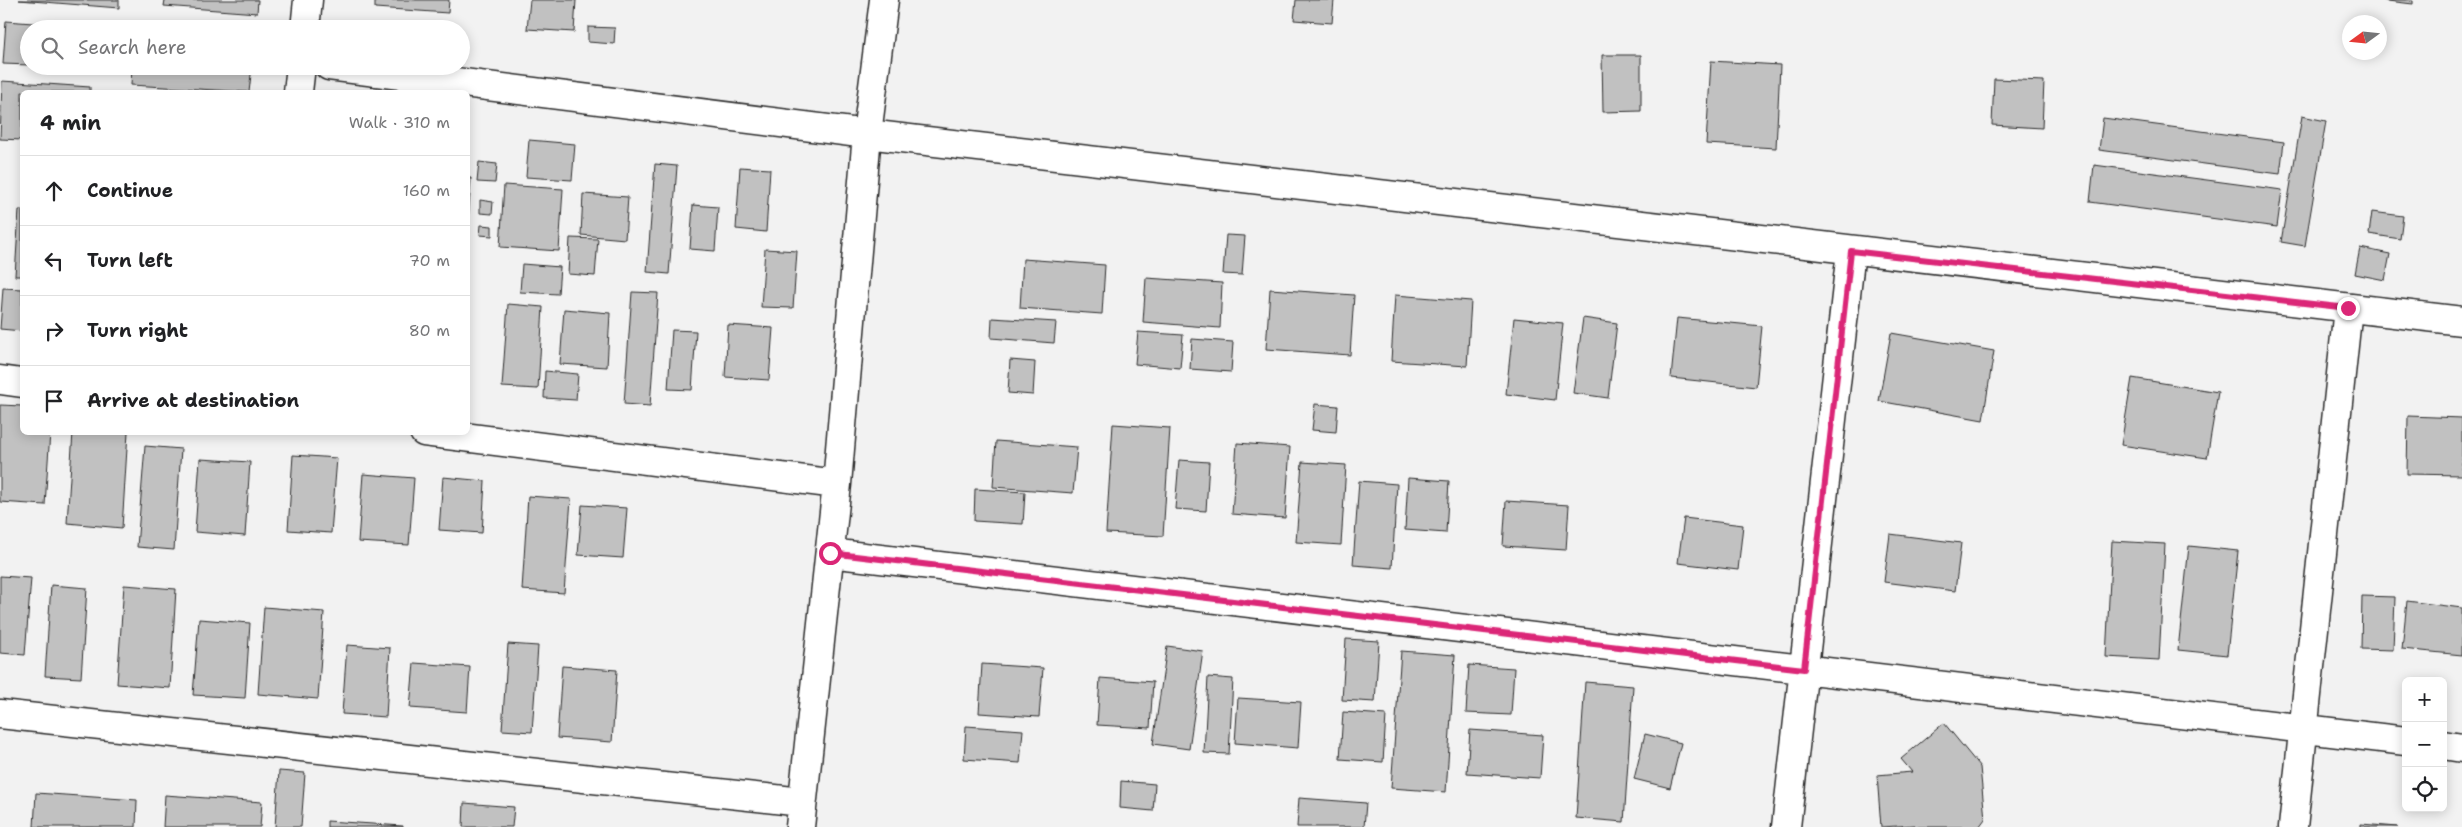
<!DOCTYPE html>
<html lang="en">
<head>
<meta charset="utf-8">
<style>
  :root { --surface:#fff; --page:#f6f6f6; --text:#202124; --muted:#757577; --line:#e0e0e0 }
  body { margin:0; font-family:"Shantell Sans",sans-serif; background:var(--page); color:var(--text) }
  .controls { position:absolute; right:15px; bottom:15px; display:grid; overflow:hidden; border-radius:8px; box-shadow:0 2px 12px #0003 }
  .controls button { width:45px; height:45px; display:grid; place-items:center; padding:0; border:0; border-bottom:1px solid var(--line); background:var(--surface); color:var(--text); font:25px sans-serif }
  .compass { position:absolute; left:2342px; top:15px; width:45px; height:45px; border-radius:50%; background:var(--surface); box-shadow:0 2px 12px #0003; rotate:255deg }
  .stop { position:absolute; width:15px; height:15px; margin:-11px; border:4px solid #db2777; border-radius:50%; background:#fff }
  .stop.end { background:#db2777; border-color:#fff; box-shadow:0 1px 5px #0008 }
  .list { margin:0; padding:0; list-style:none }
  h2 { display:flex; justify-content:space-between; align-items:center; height:65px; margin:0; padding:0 20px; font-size:21px }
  h2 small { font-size:16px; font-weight:400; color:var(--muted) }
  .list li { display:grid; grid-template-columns:32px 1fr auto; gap:15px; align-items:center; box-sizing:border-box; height:70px; padding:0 20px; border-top:1px solid var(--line) }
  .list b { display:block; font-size:19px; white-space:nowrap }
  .list em { font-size:16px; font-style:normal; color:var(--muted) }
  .icon { flex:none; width:28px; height:28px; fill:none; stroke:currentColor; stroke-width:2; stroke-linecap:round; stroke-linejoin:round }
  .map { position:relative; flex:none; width:2462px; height:827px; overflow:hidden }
  .search { position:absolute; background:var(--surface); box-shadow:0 2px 12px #0003; left:20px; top:20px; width:450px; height:55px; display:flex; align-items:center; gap:12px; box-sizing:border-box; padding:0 18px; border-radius:28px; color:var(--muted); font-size:19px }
  .panel { position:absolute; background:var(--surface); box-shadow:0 2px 12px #0003; left:20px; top:90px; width:450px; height:345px; border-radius:8px }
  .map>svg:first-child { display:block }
</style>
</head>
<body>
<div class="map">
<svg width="2462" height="827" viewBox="0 0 2462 827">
  <rect width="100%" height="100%" fill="#f2f2f2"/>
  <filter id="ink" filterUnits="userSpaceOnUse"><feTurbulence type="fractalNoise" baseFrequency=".02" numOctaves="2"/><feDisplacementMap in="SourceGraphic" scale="10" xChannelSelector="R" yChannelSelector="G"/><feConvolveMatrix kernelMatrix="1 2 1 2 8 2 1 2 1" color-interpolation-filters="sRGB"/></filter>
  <g filter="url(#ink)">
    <!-- building -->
    <path fill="#c1c1c1" stroke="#2b2b2b" d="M19 0H119V8Z
      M165 0H258L257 13 164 6Z
      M375 0H449L448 13 375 8Z
      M530 0H576L574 32 527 29Z
      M1296 0H1334L1332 23 1294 20Z
      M2379 0H2413V4Z
      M6 21 99 28 98 29H29V65L3 64Z
      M588 27 615 28 614 44 588 42Z
      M1602 55H1641V111L1603 112Z
      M1711 61 1780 65 1776 148 1706 144Z
      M41 66H96V70Z
      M132 66H252L249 92 131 85Z
      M1994 79 2044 81 2042 128 1992 125Z
      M2 81 90 87V92H22V140L0 139Z
      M2302 116 2326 121 2305 246 2281 242Z
      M2103 118 2284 142 2280 174 2099 150Z
      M529 140 575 144 572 180 526 177Z
      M479 162 497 164 495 183 477 182Z
      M655 164 677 166 669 274 647 272Z
      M2094 165 2282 190 2277 227 2090 202Z
      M740 167 770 169 766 232 736 229Z
      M468 178H471L468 222Z
      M504 185 563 189 559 251 500 247Z
      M583 194 628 197 625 239 581 235Z
      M480 200 493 202 492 214 480 213Z
      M693 205 718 207 715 251 690 249Z
      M19 210H22V276H15Z
      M2372 212 2403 216 2400 239 2369 234Z
      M481 225 492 226V236L480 235Z
      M1226 235 1245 236 1242 275 1223 274Z
      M570 238 598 239 595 276 568 274Z
      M2360 248 2390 254 2385 280 2355 274Z
      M765 249 797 251 793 308 761 307Z
      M1023 259 1105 265 1102 314 1020 308Z
      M522 264 560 267 558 294 520 292Z
      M1146 278 1222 283 1220 328 1143 322Z
      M3 288 22 289V331L0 329Z
      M1270 289 1354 295 1350 355 1266 349Z
      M632 292 658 293 650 406 624 404Z
      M1395 295 1471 301 1467 366 1391 361Z
      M508 304 543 307 538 389 502 387Z
      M564 309 610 313 607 367 560 364Z
      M992 318 1056 322 1054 343 991 338Z
      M1514 318 1563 323 1555 400 1506 394Z
      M1583 318 1617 323 1608 398 1573 393Z
      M1677 318 1762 326 1756 387 1671 378Z
      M728 325 773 328 769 380 725 377Z
      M672 330 696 331 692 390 668 389Z
      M1138 332 1183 335 1180 368 1135 364Z
      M1891 333 1994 351 1983 420 1879 401Z
      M1192 339 1233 342 1231 372 1190 369Z
      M1010 360 1035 362 1033 395 1008 393Z
      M545 371 578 374 576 400 544 398Z
      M2132 378 2218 392 2207 458 2121 445Z
      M1315 404 1338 406 1336 432 1312 430Z
      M0 405 22 406V432H50L45 505 0 502Z
      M2408 416 2462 418V475L2407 474Z
      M1113 424 1170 428 1163 536 1106 533Z
      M73 432H128L122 528 67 523Z
      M996 441 1077 447 1073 493 993 487Z
      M1237 443 1290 447 1285 518 1232 514Z
      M145 446 181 449 174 550 137 547Z
      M293 455 337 458 331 533 288 530Z
      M200 459 250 462 245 536 195 532Z
      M1179 460 1209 462 1206 511 1175 509Z
      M1302 462 1346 465 1341 545 1296 542Z
      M363 474 414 478 409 545 358 542Z
      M443 477 485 481 482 533 439 530Z
      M1408 478 1449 481 1446 533 1405 530Z
      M1359 481 1397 484 1392 568 1353 565Z
      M975 489 1025 492 1023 524 974 521Z
      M528 496 571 499 564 593 522 590Z
      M1506 501 1569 505 1566 550 1503 546Z
      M582 505 627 508 623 558 578 555Z
      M1684 518 1743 525 1738 570 1678 563Z
      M1890 534 1961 543 1955 591 1884 582Z
      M2112 541 2165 544 2159 660 2106 657Z
      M2189 546 2238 551 2227 655 2178 650Z
      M0 576 31 578 25 655 0 653Z
      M51 585 87 588 81 678 45 676Z
      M124 585 176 589 170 688 117 684Z
      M2362 596 2395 597 2393 650 2361 649Z
      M2407 601 2462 608V655L2402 649Z
      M264 607 324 612 318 699 258 694Z
      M199 619 250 623 245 698 193 695Z
      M1346 639 1379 641 1375 702 1342 700Z
      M508 644 538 646 532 732 502 730Z
      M347 645 390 648 386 717 342 714Z
      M1167 646 1203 651 1189 749 1153 744Z
      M1401 651 1455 655 1446 792 1391 788Z
      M414 663 470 667 467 712 410 708Z
      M982 664 1043 668 1039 717 979 713Z
      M1469 665 1514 668 1511 715 1466 713Z
      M562 666 617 670 612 742 557 738Z
      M1208 677 1233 679 1229 754 1204 753Z
      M1100 678 1153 682 1150 728 1097 725Z
      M1585 682 1633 686 1624 822 1576 818Z
      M1238 698 1301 702 1298 748 1235 743Z
      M1343 712 1386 715 1383 762 1340 759Z
      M1944 723 1980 767 1985 819 1979 827H1914L1915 825 1881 827 1877 775 1912 772 1901 759Z
      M966 726 1023 730 1020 763 964 759Z
      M1470 730 1543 735 1540 778 1467 773Z
      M1645 734 1681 743 1670 788 1634 779Z
      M279 771 305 773 301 827H275Z
      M1121 781 1155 784 1153 811 1120 808Z
      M36 793 137 800 136 827H34Z
      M165 795 262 802 260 827H163Z
      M1299 798 1366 803 1364 827H1297Z
      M464 803 514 807 512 827H463Z
      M327 821 403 826V827H327Z
      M2361 824 2398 827H2361Z"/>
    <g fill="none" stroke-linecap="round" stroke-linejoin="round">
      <!-- street casing -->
      <g stroke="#2b2b2b" stroke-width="31">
        <path id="street" d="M305 29 308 0
          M329 66 867 134 2462 321
          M298 92 301 66
          M0 380 22 383
          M424 432 837 484
          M830 553 2406 741
          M0 714 802 802
          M2443 745 2462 748
          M800 827 837 484 867 134 884 0
          M1786 827 1851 251
          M2293 827 2348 308"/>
      </g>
      <!-- street -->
      <use href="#street" stroke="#fff" stroke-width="28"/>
    </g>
  </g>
  <g fill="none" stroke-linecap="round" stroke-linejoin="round" filter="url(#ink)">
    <!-- route -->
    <path stroke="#db2777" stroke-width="6" d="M830 553 1804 669 1851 251 2348 308"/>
  </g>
</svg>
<div class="controls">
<button>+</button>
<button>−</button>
<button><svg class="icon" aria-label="locate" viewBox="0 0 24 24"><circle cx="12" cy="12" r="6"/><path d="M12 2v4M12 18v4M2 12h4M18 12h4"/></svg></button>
</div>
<svg class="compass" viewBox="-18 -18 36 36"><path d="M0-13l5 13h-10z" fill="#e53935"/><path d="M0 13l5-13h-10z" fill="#757577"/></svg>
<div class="stop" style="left:830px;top:553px"></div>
<div class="stop end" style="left:2348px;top:308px"></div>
<div class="search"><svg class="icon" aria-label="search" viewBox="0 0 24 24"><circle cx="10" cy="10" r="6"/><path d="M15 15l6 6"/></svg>Search here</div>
<section class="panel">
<h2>4 min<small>Walk · 310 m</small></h2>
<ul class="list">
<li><svg class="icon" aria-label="ahead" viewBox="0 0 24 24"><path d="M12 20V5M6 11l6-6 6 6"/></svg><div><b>Continue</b></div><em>160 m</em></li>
<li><svg class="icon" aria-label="left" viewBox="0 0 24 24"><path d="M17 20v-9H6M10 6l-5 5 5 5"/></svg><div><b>Turn left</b></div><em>70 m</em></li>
<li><svg class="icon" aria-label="right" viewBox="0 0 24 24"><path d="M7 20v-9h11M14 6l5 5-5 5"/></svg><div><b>Turn right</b></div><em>80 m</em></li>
<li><svg class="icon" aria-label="arrive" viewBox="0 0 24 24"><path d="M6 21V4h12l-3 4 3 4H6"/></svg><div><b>Arrive at destination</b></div></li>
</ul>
</section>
</div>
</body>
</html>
